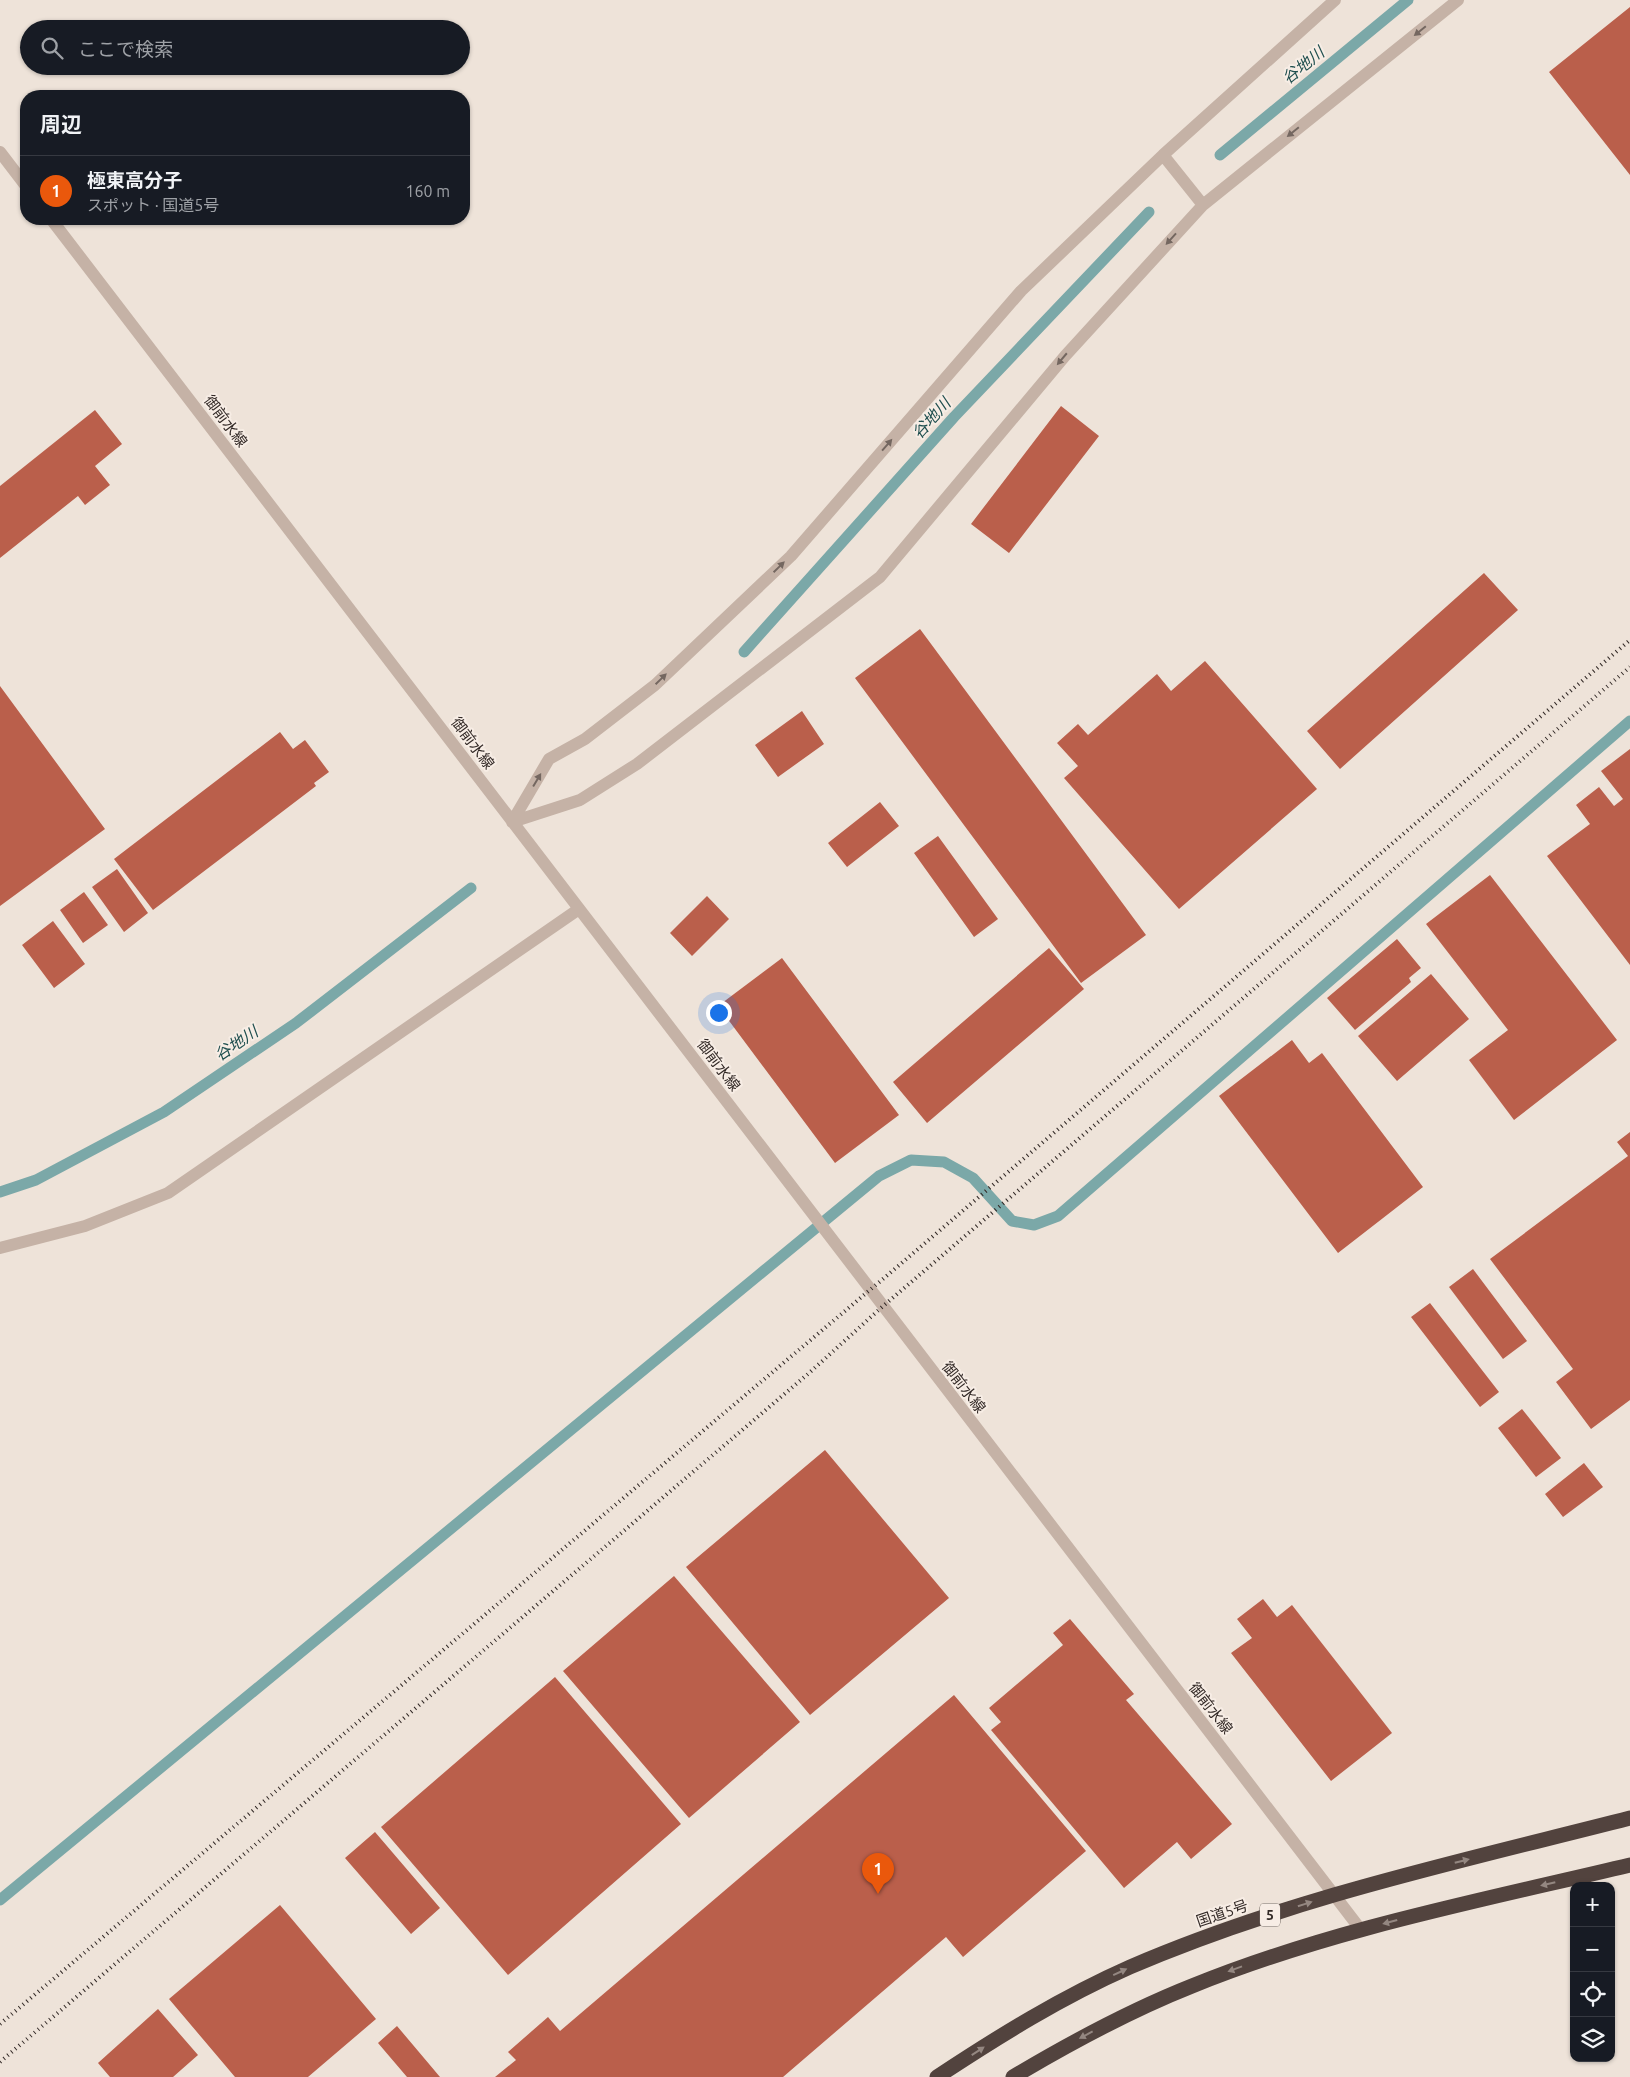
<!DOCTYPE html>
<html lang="ja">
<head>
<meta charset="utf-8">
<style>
  :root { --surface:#171b24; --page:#242831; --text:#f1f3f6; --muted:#9ea1a6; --line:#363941; --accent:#ea580c }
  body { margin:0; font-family:Ubuntu,"Noto Sans JP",sans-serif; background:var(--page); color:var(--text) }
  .controls { position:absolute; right:15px; bottom:15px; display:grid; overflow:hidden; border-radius:10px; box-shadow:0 1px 4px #0004 }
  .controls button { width:45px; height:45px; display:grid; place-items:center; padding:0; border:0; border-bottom:1px solid var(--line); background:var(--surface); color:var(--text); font:25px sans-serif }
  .you { position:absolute; left:718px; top:1012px; width:18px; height:18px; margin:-12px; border:4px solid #fff; border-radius:50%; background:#1a73e8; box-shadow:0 0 0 8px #1a73e833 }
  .badge { display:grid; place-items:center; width:32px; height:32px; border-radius:50%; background:var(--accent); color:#fff; font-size:16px; font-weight:700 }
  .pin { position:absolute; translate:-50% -41px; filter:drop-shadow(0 1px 2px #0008) }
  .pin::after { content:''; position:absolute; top:26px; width:18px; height:15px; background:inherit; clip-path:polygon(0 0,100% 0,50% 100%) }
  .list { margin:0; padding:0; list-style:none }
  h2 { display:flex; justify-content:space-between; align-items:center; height:65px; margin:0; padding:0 20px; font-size:21px }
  h2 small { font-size:16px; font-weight:400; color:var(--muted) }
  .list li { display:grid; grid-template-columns:32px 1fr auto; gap:15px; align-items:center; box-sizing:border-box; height:70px; padding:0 20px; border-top:1px solid var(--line) }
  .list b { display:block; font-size:19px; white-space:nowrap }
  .list p { margin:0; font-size:16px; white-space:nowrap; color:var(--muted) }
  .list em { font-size:16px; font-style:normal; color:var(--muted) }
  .icon { flex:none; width:28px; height:28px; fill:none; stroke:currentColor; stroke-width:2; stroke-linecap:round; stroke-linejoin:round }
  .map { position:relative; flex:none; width:1630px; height:2077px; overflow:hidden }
  .search { position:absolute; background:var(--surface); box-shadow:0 1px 4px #0004; left:20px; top:20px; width:450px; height:55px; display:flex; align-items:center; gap:12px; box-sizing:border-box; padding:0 18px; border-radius:28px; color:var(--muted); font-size:19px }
  .panel { position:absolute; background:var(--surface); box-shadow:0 1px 4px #0004; left:20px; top:90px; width:450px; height:135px; border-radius:20px }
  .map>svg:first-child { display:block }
</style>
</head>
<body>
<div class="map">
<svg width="1630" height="2077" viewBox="0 0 1630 2077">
  <rect width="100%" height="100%" fill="#eee3d9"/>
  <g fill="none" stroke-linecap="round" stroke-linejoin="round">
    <!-- stream -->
    <path stroke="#7ba8a8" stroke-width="11" d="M1220 155 1408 0
      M744 652 954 417 1149 212
      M0 1192 36 1180 164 1112 296 1023 471 888
      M0 1900 879 1176 911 1160 944 1162 973 1178 1012 1221 1034 1225 1058 1216 1630 721"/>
  </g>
  <!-- building -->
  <path fill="#ba5f4b" d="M1630 7V175L1549 72Z
    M1061 406 1099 436 1009 553 971 524Z
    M95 410 122 444 95 466 110 485 85 505 78 496 0 558V486Z
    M1484 573 1518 610 1340 769 1307 731Z
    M920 629 1146 935 1081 983 855 678Z
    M1205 661 1317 789 1179 909 1064 778 1078 766 1057 743 1078 724 1088 735 1157 674 1171 691Z
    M0 686 105 829 0 906Z
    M802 711 824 744 778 777 755 745Z
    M280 732 293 749 305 740 329 772 314 783 316 786 153 910 114 859Z
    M1630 749V965L1547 856 1590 824 1576 805 1599 787 1614 806 1623 799 1601 771Z
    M880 802 899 826 847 867 828 843Z
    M938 836 998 919 974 937 914 853Z
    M117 869 148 913 124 932 92 887Z
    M1490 875 1617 1040 1514 1120 1469 1060 1508 1030 1426 924Z
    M84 892 108 925 83 943 60 910Z
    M707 896 729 919 692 956 670 933Z
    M53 921 85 964 54 988 22 945Z
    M1397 939 1421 968 1409 978 1411 982 1355 1030 1327 998Z
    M1049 948 1084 989 927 1123 893 1082Z
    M782 958 899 1115 835 1163 718 1006Z
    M1431 974 1469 1019 1397 1081 1358 1036Z
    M1292 1040 1309 1063 1322 1053 1423 1187 1338 1253 1219 1096Z
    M1630 1132V1400L1591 1429 1556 1382 1573 1369 1490 1259 1628 1156 1617 1142Z
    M1473 1269 1527 1341 1503 1359 1449 1287Z
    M1430 1303 1499 1392 1480 1407 1411 1317Z
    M1522 1409 1561 1458 1536 1477 1498 1428Z
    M825 1450 949 1598 810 1715 686 1567Z
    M1584 1463 1603 1487 1563 1517 1545 1494Z
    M674 1576 800 1722 689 1818 563 1671Z
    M1263 1599 1277 1617 1292 1605 1392 1733 1331 1781 1231 1653 1252 1638 1237 1619Z
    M1070 1619 1134 1694 1126 1700 1232 1824 1191 1859 1177 1842 1124 1888 991 1730 1001 1722 989 1708 1063 1645 1053 1633Z
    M555 1677 681 1824 508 1975 381 1827Z
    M954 1695 1086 1851 963 1957 946 1937 783 2077H495L516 2060 508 2052 548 2017 560 2031Z
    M375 1832 440 1908 411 1934 345 1858Z
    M280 1905 376 2019 308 2077H235L169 1999Z
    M158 2009 198 2055 173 2077H110L98 2063Z
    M397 2026 440 2077H407L378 2043Z"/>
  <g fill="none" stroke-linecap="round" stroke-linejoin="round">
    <!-- minor -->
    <path stroke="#c5b2a6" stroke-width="12" d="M0 152 26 186
      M1163 155 1203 205
      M51 219 1361 1930
      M512 822 580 800 637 764 880 577 1065 356 1203 205 1458 0
      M512 822 549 759 585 739 655 685 791 556 1021 291 1163 155 1335 0
      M0 1248 85 1226 168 1193 579 909"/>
    <!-- highway -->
    <path stroke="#52433e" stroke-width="15" d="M937 2077C999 2036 1062 1997 1130 1967 1290 1898 1462 1861 1630 1818
      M1013 2077C1070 2043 1129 2011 1192 1986 1332 1929 1483 1900 1630 1865"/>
    <!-- rail -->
    <path stroke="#322926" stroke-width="4" stroke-dasharray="1 4" stroke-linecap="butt" d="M0 2024 890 1273 1630 640
      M0 2062 808 1374 882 1307 1630 667"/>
  </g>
  <!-- one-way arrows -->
  <defs><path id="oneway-solid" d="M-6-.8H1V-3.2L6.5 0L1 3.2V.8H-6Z" transform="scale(1.25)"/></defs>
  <g fill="#746760">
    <use href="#oneway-solid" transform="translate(1420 31) rotate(141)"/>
    <use href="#oneway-solid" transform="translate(1293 132) rotate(141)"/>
    <use href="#oneway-solid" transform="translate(1171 239) rotate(132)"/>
    <use href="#oneway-solid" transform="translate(1062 359) rotate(130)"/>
    <use href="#oneway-solid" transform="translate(887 445) rotate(-49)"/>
    <use href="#oneway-solid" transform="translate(779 567) rotate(-44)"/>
    <use href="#oneway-solid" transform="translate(661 679) rotate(-44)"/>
    <use href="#oneway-solid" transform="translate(537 780) rotate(-59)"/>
  </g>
  <g fill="#948781">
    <use href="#oneway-solid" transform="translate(1462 1861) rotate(-14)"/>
    <use href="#oneway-solid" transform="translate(1548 1884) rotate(167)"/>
    <use href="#oneway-solid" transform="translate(1305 1904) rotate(-18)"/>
    <use href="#oneway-solid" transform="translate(1390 1922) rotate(165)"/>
    <use href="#oneway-solid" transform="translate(1235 1969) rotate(160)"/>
    <use href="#oneway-solid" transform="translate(1120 1972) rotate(-25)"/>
    <use href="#oneway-solid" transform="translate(1086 2035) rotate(152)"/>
    <use href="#oneway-solid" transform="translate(978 2051) rotate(-33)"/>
  </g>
  <g text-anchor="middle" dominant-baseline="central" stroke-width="4" stroke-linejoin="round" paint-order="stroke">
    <!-- shield labels -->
    <rect fill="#f7ede5" stroke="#6d645f" stroke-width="1" x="1260" y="1903.5" width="20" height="23" rx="4"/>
    <g font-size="14" font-weight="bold" fill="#322926">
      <text x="1270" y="1915">5</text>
    </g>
    <!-- street labels -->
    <g font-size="15" fill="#322926" stroke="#f7ede5">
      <text transform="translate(226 421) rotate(53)">御前水線</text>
      <text transform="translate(473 743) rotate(53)">御前水線</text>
      <text transform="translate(719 1065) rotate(53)">御前水線</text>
      <text transform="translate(964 1387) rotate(52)">御前水線</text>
      <text transform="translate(1211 1708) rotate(52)">御前水線</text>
      <text transform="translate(1222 1913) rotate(-19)">国道5号</text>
    </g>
    <!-- water labels -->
    <g font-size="16" font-style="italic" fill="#204f4f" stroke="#f7ede5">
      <text transform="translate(1303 65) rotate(-39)">谷地川</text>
      <text transform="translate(931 418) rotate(-48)">谷地川</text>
      <text transform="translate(236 1043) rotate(-34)">谷地川</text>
    </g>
  </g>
</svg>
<div class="controls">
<button>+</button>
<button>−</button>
<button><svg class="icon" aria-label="locate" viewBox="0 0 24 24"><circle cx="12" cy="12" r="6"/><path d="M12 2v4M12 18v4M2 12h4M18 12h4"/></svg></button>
<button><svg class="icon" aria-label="layers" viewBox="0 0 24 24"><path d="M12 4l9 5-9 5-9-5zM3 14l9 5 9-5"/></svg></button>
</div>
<div class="you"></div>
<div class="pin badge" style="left:878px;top:1894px">1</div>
<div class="search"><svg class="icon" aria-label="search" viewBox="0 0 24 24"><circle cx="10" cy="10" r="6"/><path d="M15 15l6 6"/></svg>ここで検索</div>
<section class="panel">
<h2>周辺<small></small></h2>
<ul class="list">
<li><span class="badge">1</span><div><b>極東高分子</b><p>スポット · 国道5号</p></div><em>160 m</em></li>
</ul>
</section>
</div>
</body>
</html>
